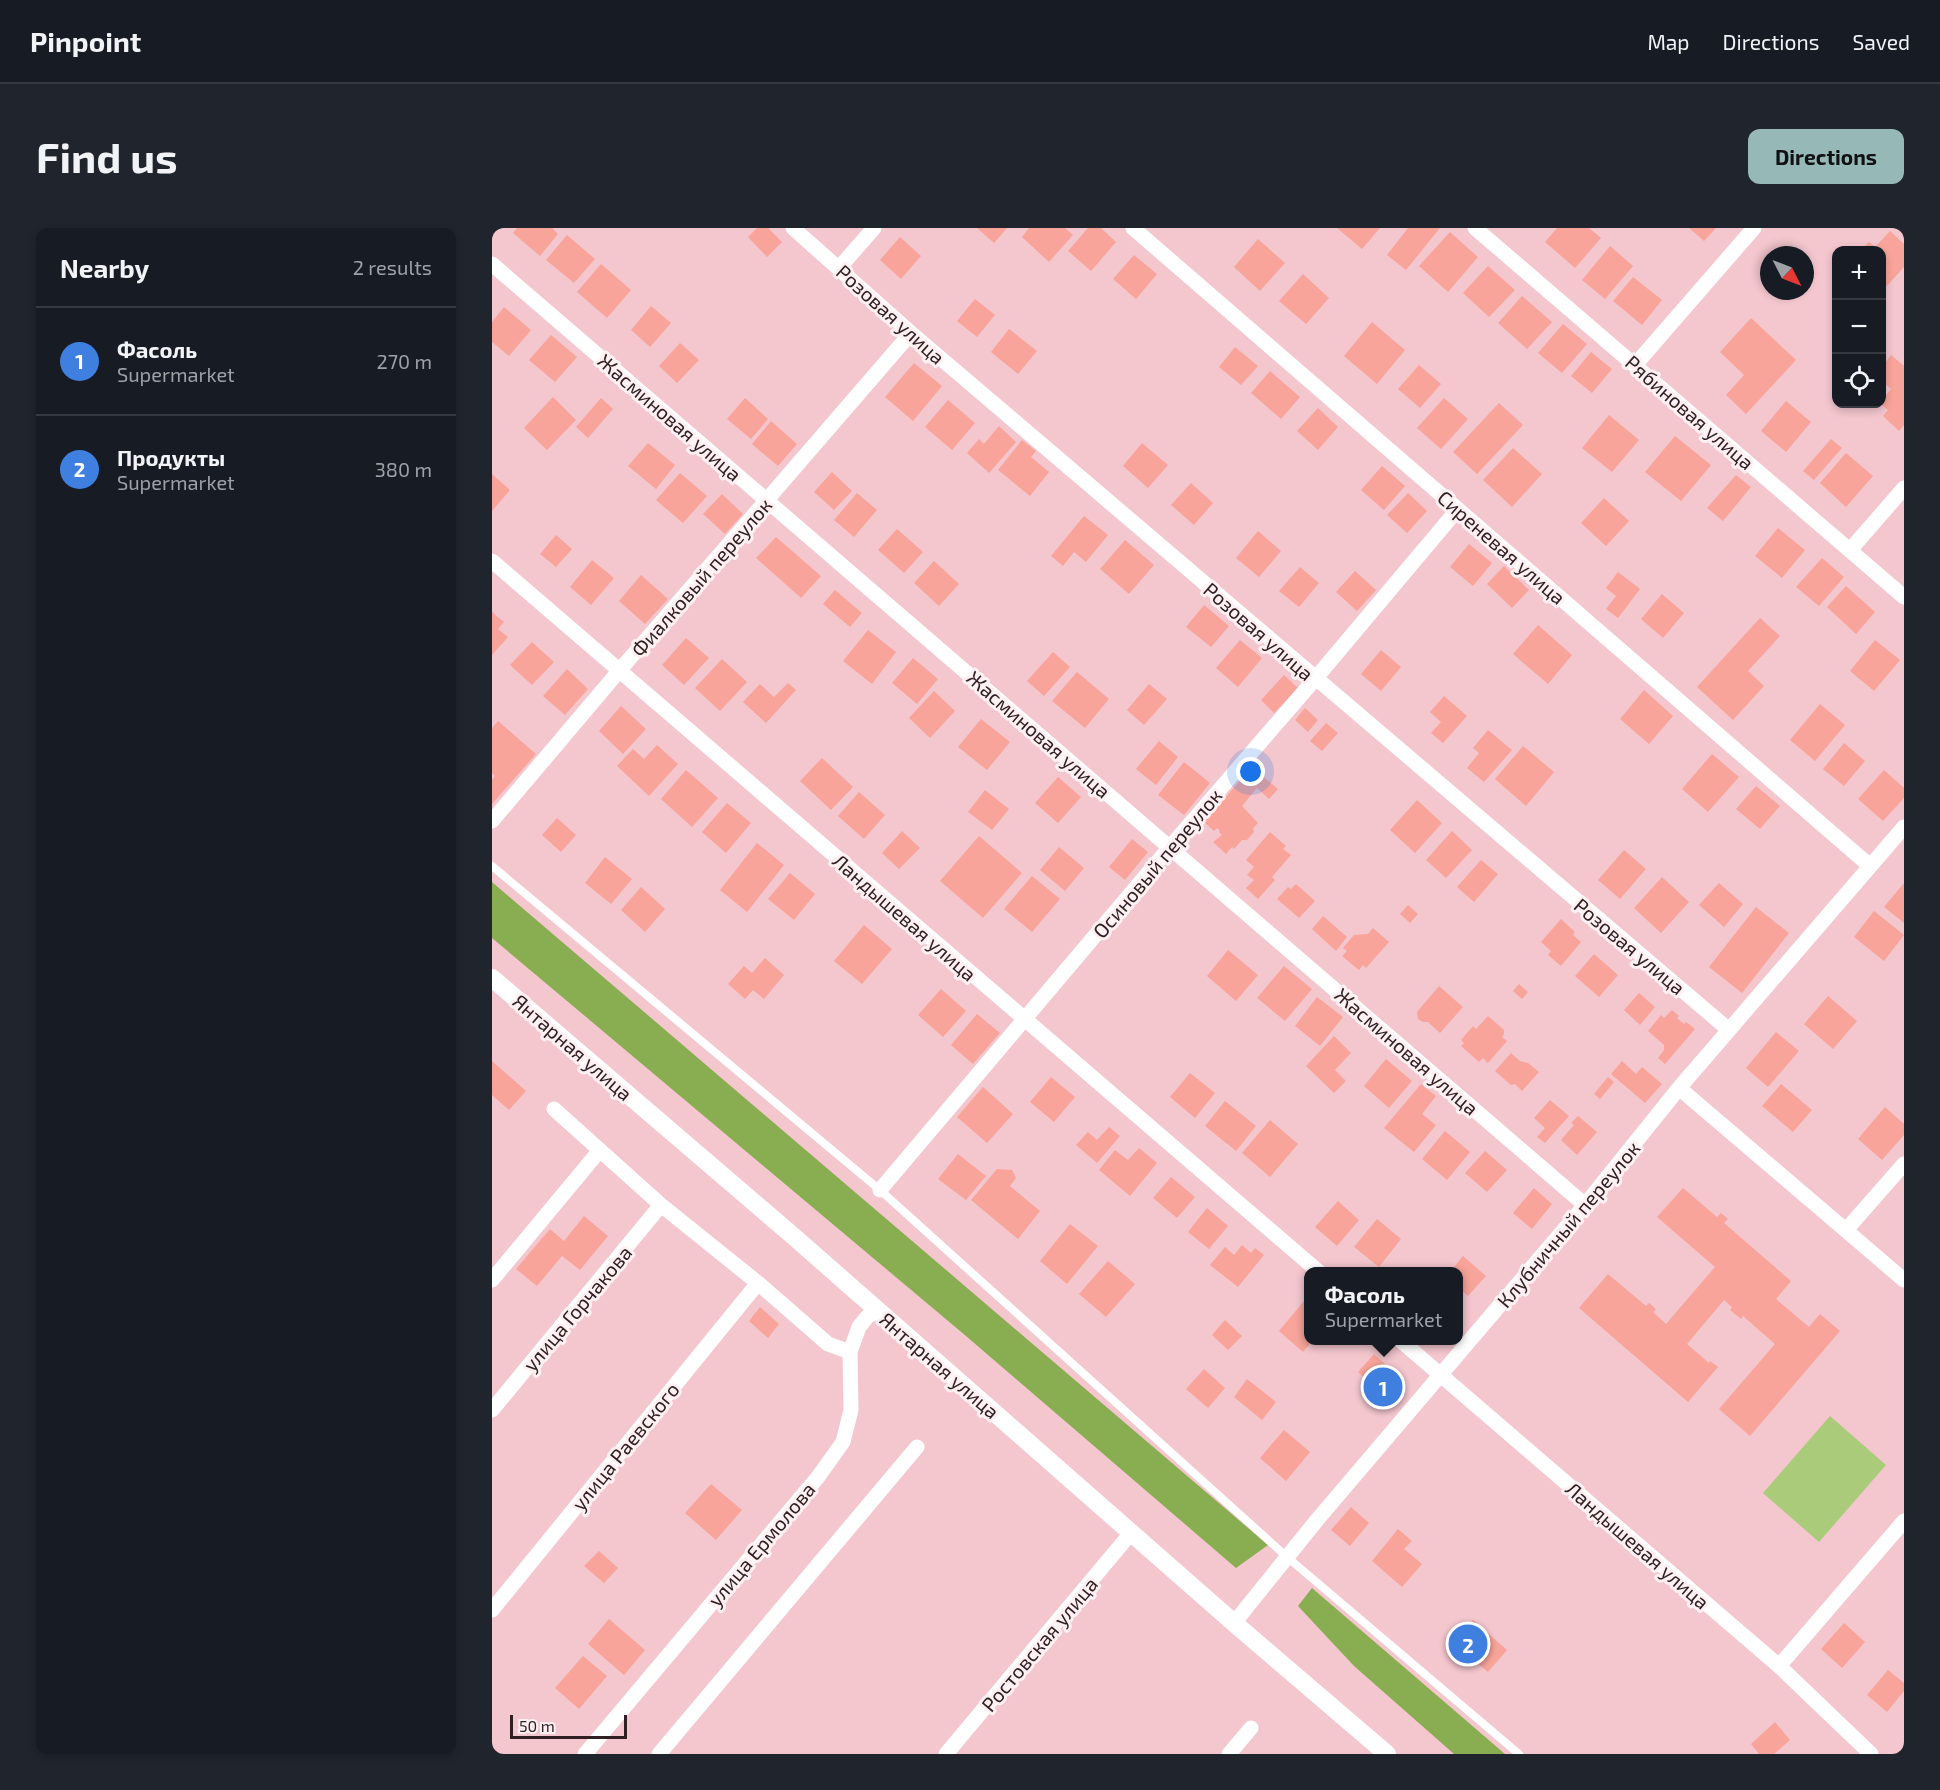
<!DOCTYPE html>
<html lang="en">
<head>
<meta charset="utf-8">
<style>
  :root { --surface:#171b24; --page:#20242c; --text:#f1f3f6; --muted:#9ea1a6; --line:#363941; --accent:#96b8b7 }
  body { margin:0; font-family:"Exo 2",sans-serif; background:var(--page); color:var(--text) }
  .controls { position:absolute; right:18px; top:18px; display:grid; overflow:hidden; border-radius:12px; box-shadow:0 3px 9px #0003 }
  .controls button { width:54px; height:54px; display:grid; place-items:center; padding:0; border:0; border-bottom:2px solid var(--line); background:var(--surface); color:var(--text); font:30px sans-serif }
  .compass { position:absolute; left:1268px; top:18px; width:54px; height:54px; border-radius:50%; background:var(--surface); box-shadow:0 3px 9px #0003; rotate:132deg }
  .scale { position:absolute; left:18px; bottom:15px; width:117px; box-sizing:border-box; padding-left:6px; border:3px solid #302023; border-top:0; font-size:16px; line-height:21px; white-space:nowrap; color:#302023; -webkit-text-stroke:4px #fff1f3; paint-order:stroke }
  .you { position:absolute; left:759px; top:544px; width:21px; height:21px; margin:-15px; border:4px solid #fff; border-radius:50%; background:#1a73e8; box-shadow:0 0 0 9px #1a73e833 }
  .badge { display:grid; place-items:center; width:39px; height:39px; border-radius:50%; background:var(--accent); color:#fff; font-size:20px; font-weight:700 }
  .pin { position:absolute; translate:-50% -50%; border:3px solid #fff; box-shadow:0 2px 6px #0006 }
  .popup { position:absolute; left:812px; top:1039px; width:159px; height:78px; box-sizing:border-box; display:grid; place-content:center; border-radius:12px; background:var(--surface); filter:drop-shadow(0 2px 4px #0005); font-size:20px; white-space:nowrap; color:var(--muted) }
  .popup b { font-size:22px; color:var(--text) }
  .popup::after { content:''; position:absolute; left:50%; top:100%; margin-left:-12px; border:12px solid transparent; border-top-color:var(--surface) }
  .list { margin:0; padding:0; list-style:none }
  h2 { display:flex; justify-content:space-between; align-items:center; height:78px; margin:0; padding:0 24px; font-size:26px }
  h2 small { font-size:20px; font-weight:400; color:var(--muted) }
  .list li { display:grid; grid-template-columns:39px 1fr auto; gap:18px; align-items:center; box-sizing:border-box; height:108px; padding:0 24px; border-top:2px solid var(--line) }
  .list b { display:block; font-size:22px; white-space:nowrap }
  .list p { margin:0; font-size:20px; white-space:nowrap; color:var(--muted) }
  .list em { font-size:20px; font-style:normal; color:var(--muted) }
  .icon { flex:none; width:33px; height:33px; fill:none; stroke:currentColor; stroke-width:2; stroke-linecap:round; stroke-linejoin:round }
  .map { position:relative; flex:none; width:1412px; height:1526px; overflow:hidden; border-radius:12px }
  header { display:flex; align-items:center; gap:36px; box-sizing:border-box; height:84px; padding:0 30px; background:var(--surface); border-bottom:2px solid var(--line) }
  header strong { font-size:28px }
  nav { display:flex; gap:33px; margin-inline-start:auto; font-size:21px }
  .intro { display:flex; align-items:center; justify-content:space-between; box-sizing:border-box; height:144px; padding:0 36px }
  h1 { margin:0; font-size:42px }
  .button { padding:15px 27px; border-radius:12px; background:var(--accent); color:#111; font-size:21px; font-weight:700 }
  main { display:flex; gap:36px; padding:0 36px }
  aside { flex:1; background:var(--surface); border-radius:12px; box-shadow:0 3px 9px #0003 }
  .map>svg:first-child { display:block }
</style>
</head>
<body>
<header>
<strong>Pinpoint</strong>
<nav><a>Map</a><a>Directions</a><a>Saved</a></nav>
</header>
<div class="intro"><h1>Find us</h1><a class="button">Directions</a></div>
<main>
<aside>
<h2>Nearby<small>2 results</small></h2>
<ul class="list">
<li><span class="badge" style="background:#3f7fe0">1</span><div><b>Фасоль</b><p>Supermarket</p></div><em>270 m</em></li>
<li><span class="badge" style="background:#3f7fe0">2</span><div><b>Продукты</b><p>Supermarket</p></div><em>380 m</em></li>
</ul>
</aside>
<div class="map">
<svg width="1412" height="1526" viewBox="0 0 1412 1526">
  <rect width="100%" height="100%" fill="#f4c6ce"/>
  <!-- green -->
  <path fill="#aacc7a" d="M1338 1188 1394 1237 1327 1314 1271 1265Z"/>
  <!-- forest -->
  <path fill="#89ad51" d="M0 654 776 1317 744 1340 474 1108 0 710Z
    M820 1360 1013 1526H962L862 1438 806 1378Z"/>
  <!-- building -->
  <path fill="#f8a49a" d="M25 0H60L66 6 48 28 21 5Z
    M265 0H276L290 14 275 29 256 9Z
    M485 0H515L502 15Z
    M537 0H573L581 7 557 34 530 9Z
    M596 0H609L624 14 599 43 576 23Z
    M845 0H888L870 21Z
    M916 0H948L914 42 895 27Z
    M1065 0H1097L1109 10 1083 40 1053 14Z
    M1197 0H1224L1212 13Z
    M1398 3 1412 16V39L1395 58 1390 53V22H1369L1377 14 1383 19Z
    M958 4 986 29 956 64 927 38Z
    M75 7 103 31 82 55 54 32Z
    M408 9 429 28 409 51 388 32Z
    M766 11 793 35 768 63 742 39Z
    M1118 18 1141 38 1113 71 1090 52Z
    M642 27 665 46 644 71 621 51Z
    M109 36 139 62 115 90 85 64Z
    M996 38 1023 62 997 89 971 65Z
    M811 46 837 70 814 96 787 73Z
    M1141 49 1170 72 1150 97 1121 73Z
    M1030 68 1060 94 1035 121 1006 95Z
    M483 71 503 87 485 109 465 93Z
    M159 78 179 95 158 119 139 102Z
    M12 79 39 102 17 128 0 114V94Z
    M1259 90 1304 132 1254 186 1234 167 1252 147 1228 124Z
    M880 94 913 122 885 156 852 128Z
    M1071 96 1095 116 1070 145 1046 125Z
    M517 101 545 123 526 146 499 124Z
    M59 107 85 129 63 154 37 132Z
    M188 115 207 132 185 155 167 138Z
    M743 119 766 138 749 157 727 139Z
    M1099 124 1120 141 1100 165 1079 148Z
    M1399 127 1412 138V197L1407 203 1391 188 1396 182 1390 177V172L1399 161 1390 153V139Z
    M422 135 450 158 421 193 393 169Z
    M927 137 949 156 928 180 906 161Z
    M778 143 808 169 789 191 759 165Z
    M61 169 84 192 55 222 32 200Z
    M109 170 121 181 96 210 84 199Z
    M253 170 276 191 259 211 235 191Z
    M952 170 976 191 949 221 925 200Z
    M456 172 483 195 460 222 433 199Z
    M1294 173 1319 194 1294 224 1269 203Z
    M1007 175 1031 197 985 246 961 224Z
    M826 180 846 199 826 222 805 203Z
    M1117 187 1147 212 1120 244 1090 220Z
    M279 193 305 216 286 238 260 216Z
    M507 198 524 214 497 245 475 225 487 211 492 216Z
    M1183 208 1219 237 1189 273 1153 244Z
    M1339 211 1350 220 1322 252 1311 243Z
    M530 212 544 223 539 229 557 244 538 268 506 242Z
    M156 215 183 237 164 261 136 238Z
    M650 215 676 237 656 260 631 238Z
    M1021 220 1050 246 1020 279 991 252Z
    M1354 225 1381 248 1354 279 1328 255Z
    M890 238 913 258 892 282 869 262Z
    M340 244 360 263 342 282 322 264Z
    M188 245 215 268 191 295 164 272Z
    M0 246 18 262 0 283Z
    M1244 247 1259 259 1231 293 1215 280Z
    M699 255 721 275 702 297 679 277Z
    M365 265 385 282 362 309 342 292Z
    M916 265 935 283 915 305 895 287Z
    M230 266 251 286 233 306 211 286Z
    M1112 270 1137 293 1114 318 1089 295Z
    M592 288 616 307 594 334 582 324 571 338 559 328Z
    M1286 300 1313 322 1290 350 1263 328Z
    M405 301 431 324 412 345 386 322Z
    M766 303 789 323 767 349 744 330Z
    M64 307 80 321 64 339 48 326Z
    M284 309 329 348 309 370 264 330Z
    M633 312 662 337 637 366 608 341Z
    M977 316 1000 335 981 358 958 339Z
    M1330 330 1352 349 1327 378 1304 359Z
    M100 332 122 350 99 377 78 359Z
    M442 333 467 356 447 378 422 355Z
    M1012 338 1037 362 1020 380 995 356Z
    M808 339 827 355 807 379 787 363Z
    M863 343 884 362 865 383 844 364Z
    M1126 344 1148 361 1126 390 1114 381 1124 368 1114 360Z
    M149 347 176 371 153 396 127 373Z
    M1354 358 1383 384 1364 406 1335 379Z
    M343 362 370 385 358 399 331 376Z
    M1170 366 1192 385 1171 410 1149 391Z
    M712 377 737 398 719 419 694 399Z
    M0 384 12 394 6 401 16 409 0 427Z
    M1268 390 1288 408 1256 443 1272 458 1241 492 1205 459Z
    M1046 397 1080 427 1056 456 1021 426Z
    M376 402 404 424 380 456 351 433Z
    M194 410 217 430 192 457 170 437Z
    M748 412 770 430 746 459 724 440Z
    M1383 412 1408 432 1382 463 1358 443Z
    M40 414 62 434 40 457 18 437Z
    M889 422 909 439 889 463 869 446Z
    M561 424 578 439 552 468 535 453Z
    M421 430 446 451 425 476 400 455Z
    M230 431 255 454 228 483 203 460Z
    M75 441 96 461 73 487 51 468Z
    M585 444 617 471 593 500 560 473Z
    M792 447 806 460 782 485 769 472Z
    M296 455 304 462 274 495 251 474 268 456 282 469Z
    M657 456 675 471 652 497 635 482Z
    M1152 462 1181 488 1157 516 1128 491Z
    M442 463 463 483 438 510 417 490Z
    M952 468 975 488 951 515 939 505 949 494 938 484Z
    M1328 476 1353 497 1323 533 1298 512Z
    M129 478 154 501 131 526 107 503Z
    M813 480 826 492 816 504 803 492Z
    M489 491 518 514 495 542 466 519Z
    M6 493 44 526 0 576V552L3 548 0 545V500Z
    M834 495 846 505 830 523 818 513Z
    M996 502 1020 522 992 554 975 540 987 525 981 520Z
    M667 513 686 529 664 557 644 541Z
    M1352 515 1373 533 1352 558 1331 541Z
    M165 517 186 536 157 568 125 538 141 521 152 531Z
    M1031 518 1062 544 1034 578 1003 551Z
    M1220 526 1247 549 1216 584 1190 561Z
    M330 530 361 559 339 582 308 553Z
    M692 534 718 555 692 587 666 567Z
    M760 539 786 561 777 571 765 560 750 578 766 595 761 600 762 604 755 612H750L742 621 740 619 734 626 721 614 730 607 727 604 728 603 725 600 722 603 712 594Z
    M194 542 226 570 200 599 169 571Z
    M1392 542 1412 560V570L1391 593 1366 571Z
    M566 549 589 569 566 595 543 575Z
    M1264 558 1288 578 1268 601 1244 581Z
    M493 562 517 581 500 602 476 584Z
    M367 564 393 587 372 611 346 588Z
    M925 572 950 595 923 625 898 602Z
    M235 575 259 595 234 625 210 604Z
    M65 590 84 607 69 624 50 607Z
    M410 603 428 620 407 641 390 625Z
    M960 603 980 622 954 650 934 632Z
    M778 604 794 618 791 621 799 627 780 649 783 652 766 671 754 660 762 652 755 647 762 639 754 632Z
    M487 608 530 645 491 690 448 653Z
    M640 611 656 624 633 652 617 639Z
    M265 615 292 637 255 684 228 662Z
    M567 619 592 640 573 663 548 642Z
    M1132 622 1154 641 1128 671 1106 652Z
    M113 629 140 651 119 676 93 655Z
    M989 632 1006 646 982 674 965 659Z
    M298 645 323 666 302 692 276 671Z
    M540 648 568 671 540 704 512 681Z
    M1170 649 1197 674 1169 705 1142 680Z
    M1227 655 1251 676 1232 699 1207 677Z
    M1412 655V695L1392 679Z
    M804 656 823 673 807 690 785 671 796 659 799 661Z
    M149 659 173 681 153 704 129 682Z
    M916 677 926 686 918 695 908 686Z
    M1264 679 1297 705 1250 765 1217 739Z
    M1382 683 1412 707 1392 733 1362 709Z
    M831 688 855 709 844 723 820 701Z
    M1069 691 1083 704 1081 707 1089 714 1069 738 1056 727 1059 723 1049 714Z
    M372 697 400 721 370 756 342 733Z
    M881 700 897 714 874 740 871 737 867 742 850 728 855 723 851 720 862 707 876 706Z
    M736 722 766 747 744 773 715 748Z
    M1102 726 1126 747 1107 769 1083 748Z
    M273 730 292 747 272 771 261 762 253 771 236 756 252 738 260 745Z
    M792 738 820 761 793 793 765 770Z
    M1027 756 1036 764 1030 771 1021 763Z
    M947 758 971 779 948 805 936 794H931L926 791 925 784Z
    M449 761 474 783 451 809 426 787Z
    M1147 765 1163 779 1148 797 1132 782Z
    M1336 768 1365 793 1341 821 1312 796Z
    M825 769 851 789 828 818 803 798Z
    M1180 782 1187 788 1185 790 1192 796 1194 794 1203 801 1173 836 1166 830 1172 822V817L1156 803 1169 787 1172 790Z
    M485 786 508 805 481 836 459 817Z
    M996 788 1012 802V806L1010 809 1015 813 996 835 991 830 987 834 969 818 972 815 969 812 981 798 984 801Z
    M1284 804 1307 823 1276 859 1254 840Z
    M842 808 859 825 843 842 854 853 842 865 814 838Z
    M1019 825 1028 833 1036 835 1047 844 1030 863 1023 856 1019 857 1003 843Z
    M894 831 920 853 897 880 872 858Z
    M0 833 34 863 17 882 0 867Z
    M1130 833 1144 846 1150 839 1170 856 1153 875 1119 846Z
    M698 845 723 865 703 890 678 869Z
    M559 849 583 869 562 894 538 874Z
    M1116 849 1122 854 1108 871 1102 866Z
    M929 856 944 868 930 886 944 897 922 924 892 900Z
    M1289 856 1320 882 1301 904 1270 878Z
    M491 859 521 886 495 915 465 889Z
    M1058 872 1077 888 1053 915 1045 909 1053 900 1042 890Z
    M733 873 764 898 744 923 713 898Z
    M1393 879 1412 896V907L1390 932 1366 911Z
    M1086 888 1105 904 1085 927 1069 912 1082 897 1079 895Z
    M778 892 806 916 778 949 750 925Z
    M617 899 628 908 605 935 584 917 596 904 605 912Z
    M953 903 978 924 955 952 930 931Z
    M647 920 665 935 638 968 607 942 623 922 636 932Z
    M993 923 1015 942 995 964 973 945Z
    M466 926 494 948 474 972 446 951Z
    M505 941 520 942 524 950 518 958 548 983 526 1011 479 972Z
    M679 949 703 969 685 990 661 970Z
    M1042 960 1060 976 1040 1001 1021 985Z
    M1191 960 1225 989 1229 985 1236 991 1232 995 1299 1053 1284 1071 1317 1099 1328 1086 1348 1103 1258 1208 1227 1181 1283 1116 1251 1088 1249 1091 1238 1082 1240 1079 1232 1072 1195 1116 1217 1135 1218 1133 1226 1139 1196 1174 1087 1080 1116 1046 1154 1078 1157 1075 1164 1081 1161 1084 1174 1096 1223 1039 1165 989Z
    M846 973 867 992 845 1018 823 999Z
    M715 980 736 998 717 1021 696 1004Z
    M92 988 116 1008 88 1042 70 1028 45 1058 24 1041 58 1001 72 1013Z
    M885 991 909 1011 887 1039 862 1019Z
    M578 996 606 1018 575 1056 548 1033Z
    M750 1017 759 1025 763 1020 772 1027 746 1059 718 1037 733 1019 742 1027Z
    M971 1028 994 1048 976 1068 966 1059V1044H958Z
    M616 1033 643 1056 614 1089 587 1066Z
    M812 1073 816 1077V1112H821L811 1124 787 1103Z
    M268 1079 287 1096 276 1110 257 1093Z
    M733 1092 750 1108 736 1122 720 1107Z
    M882 1126 906 1148 890 1166 866 1144Z
    M712 1141 733 1160 716 1180 694 1161Z
    M755 1151 784 1174 770 1192 742 1169Z
    M792 1202 818 1224 794 1253 768 1230Z
    M219 1256 250 1282 224 1312 193 1285Z
    M859 1279 877 1295 858 1318 839 1302Z
    M906 1301 920 1313 912 1321 930 1336 910 1359 880 1333Z
    M107 1323 126 1340 112 1355 92 1338Z
    M117 1391 153 1422 132 1447 96 1416Z
    M981 1392 1015 1422 996 1444 961 1415Z
    M1352 1395 1373 1414 1350 1440 1329 1421Z
    M91 1428 115 1448 87 1481 63 1460Z
    M1396 1442 1412 1455V1463L1395 1484 1375 1467Z
    M1283 1494 1298 1512 1282 1526H1267L1259 1516Z"/>
  <g fill="none" stroke-linecap="round" stroke-linejoin="round">
    <!-- service -->
    <path stroke="#fff" stroke-width="8" d="M0 638 388 962 795 1329 1027 1526"/>
    <!-- minor -->
    <path stroke="#fff" stroke-width="15" d="M301 0 419 105 1237 802
      M641 0 1378 638
      M983 0 1412 369
      M0 36 1093 977
      M347 40 382 0
      M1143 137 1262 0
      M1358 322 1412 260
      M0 333 827 1044
      M0 593 127 443 419 105
      M1187 860 1412 1052
      M62 881 169 977 266 1055 336 1116 358 1124
      M388 962 678 619 823 451 966 281
      M1354 1002 1412 936
      M0 1052 108 922
      M908 1112 1287 1438 1379 1526
      M0 1182 169 977
      M0 1382 266 1055
      M742 1395 825 1292 1093 977 1187 860 1412 599
      M1287 1438 1412 1293
      M93 1526 326 1249 351 1214 359 1182 358 1124 367 1099 375 1089 386 1082
      M167 1526 425 1219
      M454 1526 639 1305
      M737 1526 759 1500"/>
    <!-- tertiary -->
    <path stroke="#fff" stroke-width="18" d="M0 750 300 1007 742 1395 895 1526"/>
  </g>
  <g text-anchor="middle" dominant-baseline="central" stroke-width="6" stroke-linejoin="round" paint-order="stroke">
    <!-- street labels -->
    <g font-size="20" fill="#302023" stroke="#fff1f3">
      <text transform="translate(399 86) rotate(42)">Розовая улица</text>
      <text transform="translate(1198 184) rotate(41)">Рябиновая улица</text>
      <text transform="translate(178 189) rotate(41)">Жасминовая улица</text>
      <text transform="translate(1010 319) rotate(41)">Сиреневая улица</text>
      <text transform="translate(209 349) rotate(-49)">Фиалковый переулок</text>
      <text transform="translate(767 403) rotate(41)">Розовая улица</text>
      <text transform="translate(547 506) rotate(41)">Жасминовая улица</text>
      <text transform="translate(665 635) rotate(-50)">Осиновый переулок</text>
      <text transform="translate(413 689) rotate(41)">Ландышевая улица</text>
      <text transform="translate(1138 718) rotate(40)">Розовая улица</text>
      <text transform="translate(81 819) rotate(41)">Янтарная улица</text>
      <text transform="translate(915 823) rotate(41)">Жасминовая улица</text>
      <text transform="translate(1076 996) rotate(-50)">Клубничный переулок</text>
      <text transform="translate(85 1080) rotate(-50)">улица Горчакова</text>
      <text transform="translate(448 1137) rotate(41)">Янтарная улица</text>
      <text transform="translate(133 1218) rotate(-51)">улица Раевского</text>
      <text transform="translate(269 1316) rotate(-50)">улица Ермолова</text>
      <text transform="translate(1146 1317) rotate(41)">Ландышевая улица</text>
      <text transform="translate(547 1416) rotate(-50)">Ростовская улица</text>
    </g>
  </g>
</svg>
<div class="controls">
<button>+</button>
<button>−</button>
<button><svg class="icon" aria-label="locate" viewBox="0 0 24 24"><circle cx="12" cy="12" r="6"/><path d="M12 2v4M12 18v4M2 12h4M18 12h4"/></svg></button>
</div>
<svg class="compass" viewBox="-18 -18 36 36"><path d="M0-13l5 13h-10z" fill="#e53935"/><path d="M0 13l5-13h-10z" fill="#9ea1a6"/></svg>
<div class="scale">50 m</div>
<div class="you"></div>
<div class="pin badge" style="left:891px;top:1159px;background:#3f7fe0">1</div>
<div class="popup"><b>Фасоль</b>Supermarket</div>
<div class="pin badge" style="left:976px;top:1416px;background:#3f7fe0">2</div>
</div>
</main>
</body>
</html>
